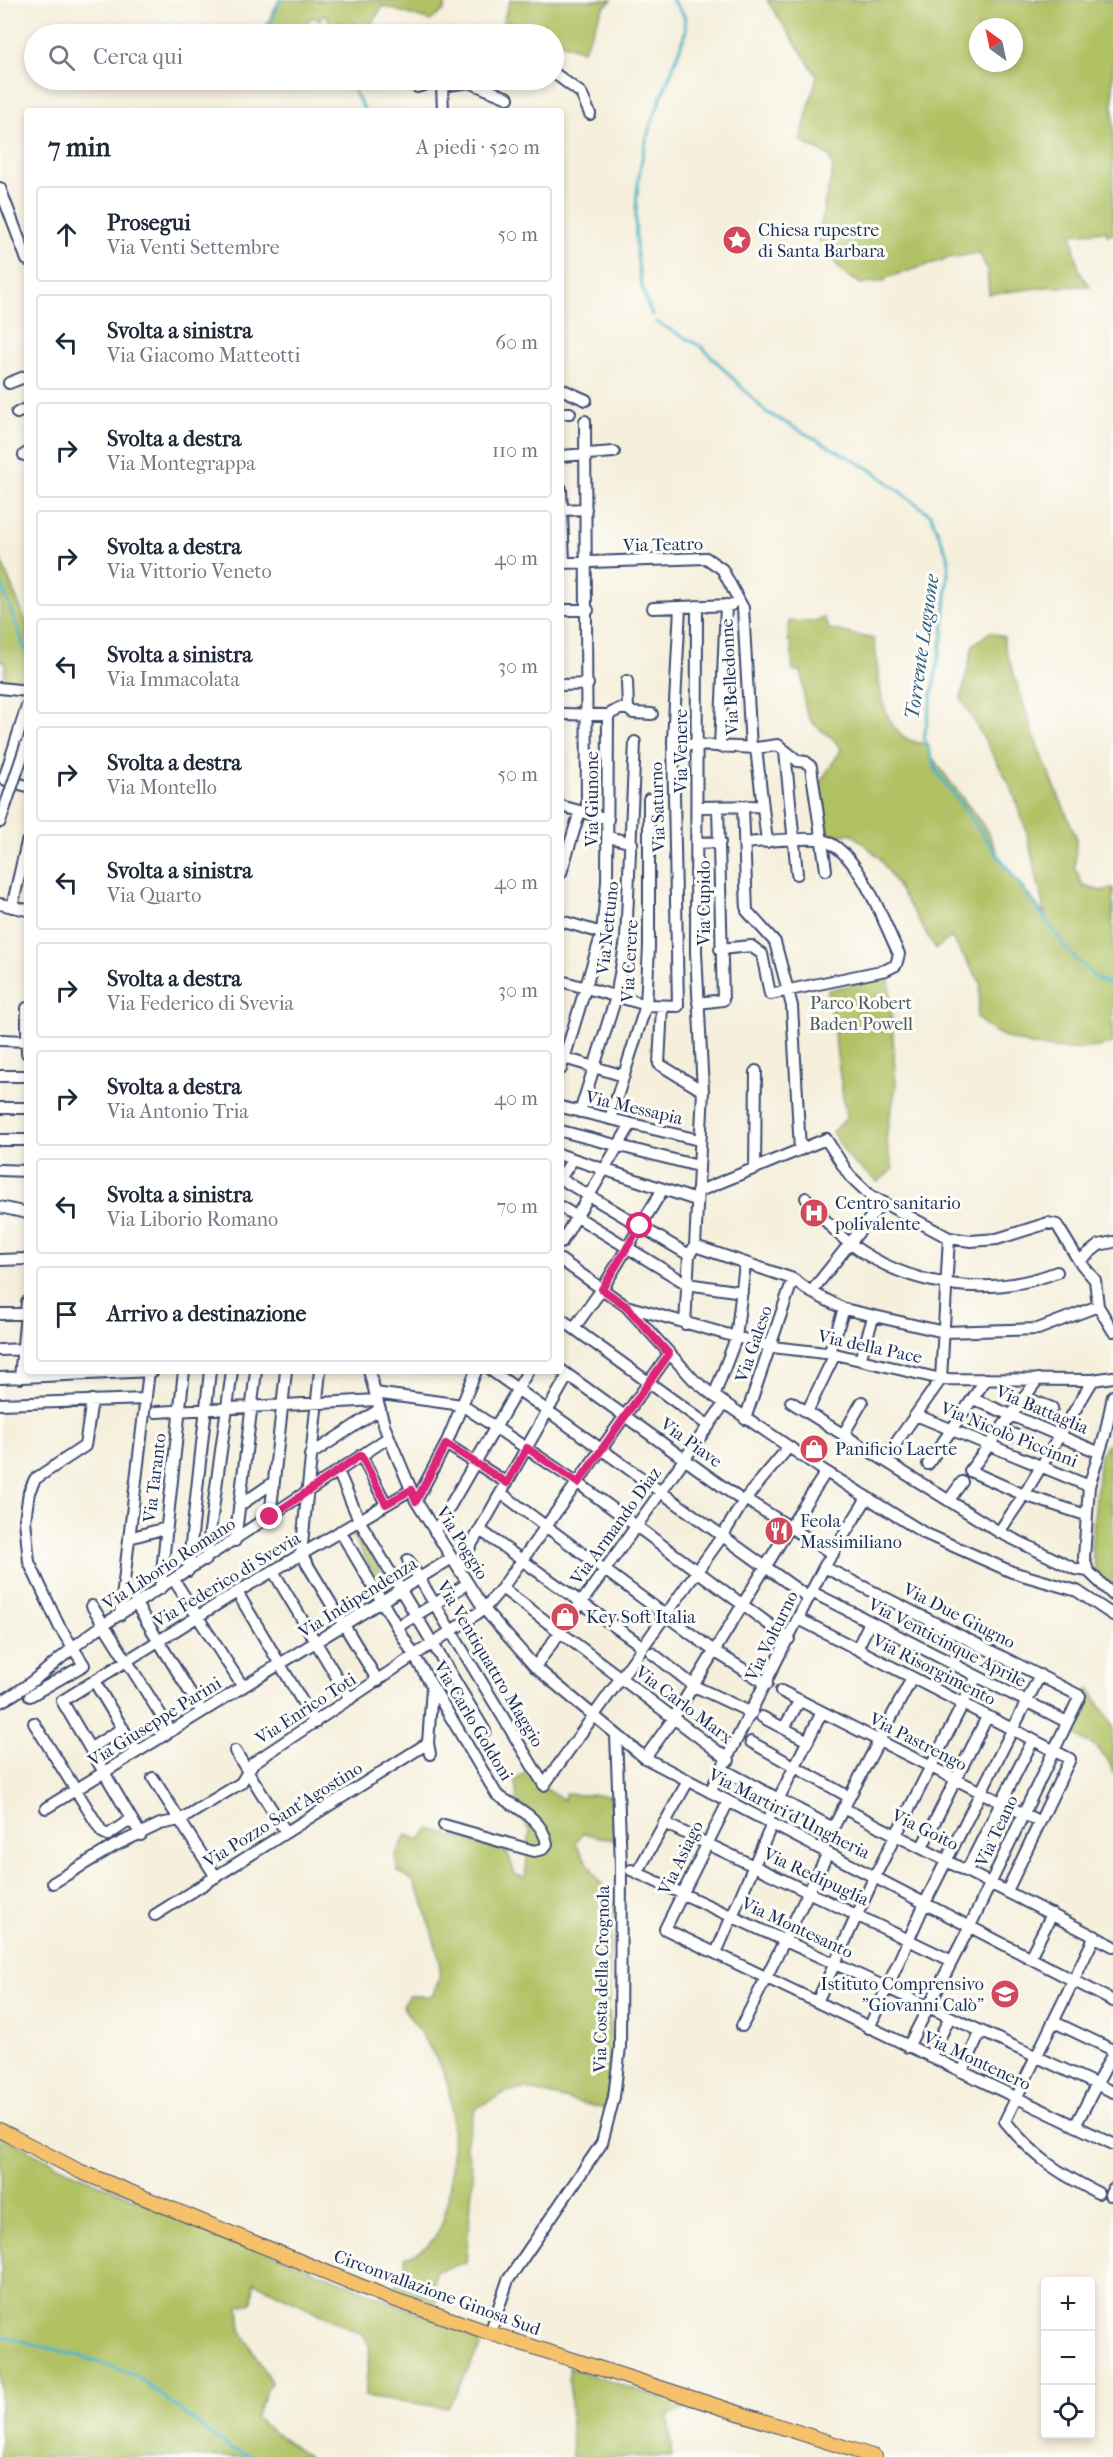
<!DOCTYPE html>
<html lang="it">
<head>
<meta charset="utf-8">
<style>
  :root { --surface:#fff; --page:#f6f6f7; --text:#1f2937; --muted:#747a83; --line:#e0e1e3 }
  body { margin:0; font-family:"IM FELL French Canon",serif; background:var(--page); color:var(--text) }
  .controls { position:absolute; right:18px; bottom:18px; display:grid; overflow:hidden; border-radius:6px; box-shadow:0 3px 9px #0003 }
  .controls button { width:54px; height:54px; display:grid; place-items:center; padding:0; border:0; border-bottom:2px solid var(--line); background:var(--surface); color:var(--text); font:30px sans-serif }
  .compass { position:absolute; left:969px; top:18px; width:54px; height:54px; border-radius:50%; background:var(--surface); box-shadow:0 3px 9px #0003; rotate:327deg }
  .stop { position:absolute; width:18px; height:18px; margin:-14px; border:4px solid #db2777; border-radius:50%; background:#fff }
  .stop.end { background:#db2777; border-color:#fff; box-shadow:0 2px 6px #0008 }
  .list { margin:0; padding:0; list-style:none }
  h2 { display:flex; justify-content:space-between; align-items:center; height:78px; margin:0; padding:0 24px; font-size:26px }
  h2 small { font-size:20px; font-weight:400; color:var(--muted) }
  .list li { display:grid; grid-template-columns:39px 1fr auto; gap:18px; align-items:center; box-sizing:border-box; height:96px; margin:0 12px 12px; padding:0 12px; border:2px solid var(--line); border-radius:6px }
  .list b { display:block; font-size:22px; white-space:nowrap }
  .list p { margin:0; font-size:20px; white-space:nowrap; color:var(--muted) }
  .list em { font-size:20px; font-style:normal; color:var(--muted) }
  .icon { flex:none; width:33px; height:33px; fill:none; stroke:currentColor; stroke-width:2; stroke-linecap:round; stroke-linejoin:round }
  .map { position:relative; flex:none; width:1113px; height:2457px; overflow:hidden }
  .search { position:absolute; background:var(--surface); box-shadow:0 3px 9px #0003; left:24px; top:24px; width:540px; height:66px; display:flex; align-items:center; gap:15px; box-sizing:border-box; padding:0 21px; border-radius:33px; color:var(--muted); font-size:22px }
  .panel { position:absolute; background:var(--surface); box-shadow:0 3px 9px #0003; left:24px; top:108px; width:540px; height:1266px; border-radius:6px }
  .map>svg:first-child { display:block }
</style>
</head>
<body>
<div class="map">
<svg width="1113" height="2457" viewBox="0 0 1113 2457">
  <rect width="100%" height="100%" fill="#fdfcf7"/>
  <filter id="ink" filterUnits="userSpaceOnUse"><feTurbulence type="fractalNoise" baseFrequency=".0167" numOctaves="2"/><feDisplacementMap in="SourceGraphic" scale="12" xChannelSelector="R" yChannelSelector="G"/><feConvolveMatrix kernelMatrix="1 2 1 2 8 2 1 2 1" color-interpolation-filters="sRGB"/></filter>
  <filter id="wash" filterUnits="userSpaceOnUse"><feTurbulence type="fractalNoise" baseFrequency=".008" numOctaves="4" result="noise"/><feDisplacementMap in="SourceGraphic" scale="24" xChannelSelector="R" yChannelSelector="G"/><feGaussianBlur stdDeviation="1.35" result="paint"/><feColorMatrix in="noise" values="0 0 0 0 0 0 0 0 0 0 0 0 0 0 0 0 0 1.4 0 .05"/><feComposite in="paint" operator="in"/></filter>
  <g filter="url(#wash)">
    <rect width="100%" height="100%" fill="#f5efdc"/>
    <!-- green -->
    <path fill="#b1c164" stroke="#667861" stroke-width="1.5" fill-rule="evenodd" d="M279 0H446L444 10 430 21 383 6 367 31 353 22 349 28 340 21 335 28 328 26 329 17 322 15 320 20 311 17 299 34H268L267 24Z
      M510 0H612L603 8 583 51 554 40V34H540L508 22 501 27Z
      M767 0H1113V234L1107 235 1106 231 1072 234C1075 252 1076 273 1090 286L1048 287 989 294 987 269 979 253 949 258 886 278 885 281 861 284 843 273 819 240 825 201 833 170 830 156 800 141 817 76ZM978 27H1014V63H978Z
      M0 558 27 624V681L4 680 5 662 0 661Z
      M824 618 829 629 874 639C880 673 875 743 928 744L931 756 987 831 1002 862 1045 915 1026 829 1011 787 961 698 973 645 990 632 1004 637V644L1037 745 1076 837 1075 868 1083 886 1101 891 1113 888V1043C1078 1056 1001 1048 977 1017L981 983 951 937 936 949 880 858 851 833 824 840V812L818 786 841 750C835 735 818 731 811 721 801 707 805 687 801 671H793L791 641H788L789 621 811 622Z
      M889 977 896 1085C891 1124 880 1127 893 1169L878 1182 849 1159 832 1132 846 1119 828 990Z
      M1108 1444 1110 1503 1113 1506V1590L1096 1572 1091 1549 1100 1454Z
      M357 1529 392 1590 386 1594 351 1533Z
      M1089 1688 1113 1726V1774C1110 1752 1086 1741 1069 1732Z
      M530 1770 541 1786 564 1800 565 1794 612 1796 614 1840 583 1833 575 1843 617 1909 611 1938 608 2006 614 2050 605 2109 525 2089 506 2092 475 2109 466 2144 473 2175 466 2263 435 2271 434 2286 443 2293 436 2303 395 2286 406 2273 405 2257C420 2253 432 2244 439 2230 454 2202 457 2106 445 2076 435 2052 416 2028 402 2005L409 1996H432L439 1980 440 1961 423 1901 413 1881 398 1871 395 1857 406 1835 420 1840 429 1829 487 1845 508 1854 515 1874 525 1878 530 1832 517 1808 515 1779Z
      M0 2136 80 2176 484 2339 448 2408 365 2396 370 2345 362 2334 254 2282 252 2303 239 2306 241 2330 271 2382 255 2418 308 2457H0Z
      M569 2368 690 2407 668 2416 672 2457H572Z"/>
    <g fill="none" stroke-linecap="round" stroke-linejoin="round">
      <!-- stream -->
      <path stroke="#49b4c7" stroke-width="3" d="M273 34 271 24 280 0
        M342 80 354 91 365 111
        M652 315C627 261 633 172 654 116 665 87 677 60 686 30L684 15 672 0
        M656 322 702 347 766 412 870 469 931 515 949 559 943 635 924 738 937 772 1069 952 1097 979 1113 985
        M0 580 27 655
        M0 2335 80 2356 135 2375 229 2448 254 2457"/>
    </g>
  </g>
  <g filter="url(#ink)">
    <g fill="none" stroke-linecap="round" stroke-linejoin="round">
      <!-- minor casing -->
      <g stroke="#3c4c71" stroke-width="14">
        <path id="minor" d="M554 73 581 93 590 114
          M412 80 417 87 437 81 442 86
          M442 86 469 82 508 98
          M442 86 443 111
          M0 188 27 260
          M9 383 27 376
          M561 389 586 400
          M17 413 27 408
          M561 413H570
          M585 421 587 813
          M24 455 27 453
          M561 456 614 452
          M561 489 564 563
          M561 510 586 509
          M561 563 706 558 722 569 743 608 751 748
          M653 608 731 605
          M561 610H588
          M627 681 628 709
          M561 685 588 684
          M0 688 27 691
          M561 714 608 715 619 709H628L633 713 652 714
          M720 747 726 605
          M756 748 767 842
          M785 751 797 874
          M674 756 678 744 756 748 778 745 798 761 806 762 811 767 826 870
          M4 779 27 706
          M6 780 27 786
          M561 806 608 819
          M697 807 763 806
          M743 807 747 911 775 942 792 1006 800 1150
          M0 822 4 810
          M609 837 632 843
          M697 843 720 842
          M561 873 580 811
          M0 904 27 910
          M12 907 27 842
          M561 921 602 933
          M720 949 751 946 762 954 770 994 886 970 896 965 899 954C883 922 860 852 823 840 810 836 761 842 744 843
          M561 981 640 1003
          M698 1003 723 1000 718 807
          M646 1005 678 1006 673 741 680 607
          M662 1006 659 1064 703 1091
          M27 1008V1053
          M0 1040 27 1041
          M561 1057 624 1076
          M561 1069 602 933 607 882 608 715
          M0 1076H27
          M561 1107 699 1140
          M0 1108H27
          M580 1112 616 997 626 940 635 742
          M610 1119 646 1005 649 947V799
          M561 1131 698 1166
          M0 1140H27
          M561 1155 696 1200
          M755 1169 756 1071
          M0 1170 27 1171
          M561 1177 573 1159
          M561 1179 689 1255
          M697 1192 826 1139 849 1175 871 1196 949 1238 971 1241 997 1239 1048 1223 1057 1225 1079 1261 1095 1280 1098 1306 1113 1331
          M806 1198C819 1213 832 1230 848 1242 907 1287 988 1299 1057 1272
          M0 1207 27 1213
          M561 1207 687 1284 742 1292
          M561 1243 631 1124
          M695 1246 793 1279 811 1292 844 1309 944 1332 1038 1329 1098 1306
          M0 1260 27 1259
          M561 1260 626 1306 694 1380 714 1396 823 1470 924 1533 1012 1572 1077 1591 1113 1615
          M1079 1261 1099 1245 1113 1242
          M811 1292 882 1203
          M626 1306 772 1347 835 1354 941 1379 1093 1380 1113 1377
          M0 1314H27
          M561 1319 709 1426
          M685 1324 689 1255 695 1246 703 1091 696 952 697 606
          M574 1328 602 1289 663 1189
          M0 1350 27 1349
          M829 1354 844 1309
          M860 1360 873 1318
          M561 1370 737 1497
          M320 1371 301 1554 378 1681
          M369 1371 385 1428 416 1501 484 1609 535 1667 645 1758 1113 2001
          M492 1371 809 1598
          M0 1378 153 1371
          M20 1378 27 1302
          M1038 1379 970 1471 1024 1495 1086 1515
          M375 1393 462 1405 578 1483 789 1639
          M714 1396 736 1338 745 1264
          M1113 1396 1105 1435 1089 1486 1084 1558 1088 1571 1113 1595
          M1024 1397 1052 1408
          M973 1399 1098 1452
          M791 1402 999 1532 1075 1569 1088 1571
          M0 1404 146 1399
          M156 1412 377 1400
          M807 1412 835 1354
          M916 1415 1089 1486
          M745 1419 793 1279
          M1001 1429 1026 1440
          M843 1435 862 1402
          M446 1444 507 1483
          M310 1455 380 1409
          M361 1455 386 1504
          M884 1460 941 1379 949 1238
          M928 1464 986 1379
          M338 1471 359 1520 485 1731
          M501 1493 714 1651 767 1684
          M1024 1495 1093 1380
          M745 1499 833 1554
          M949 1500 962 1482
          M416 1501 446 1444 476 1371
          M239 1506 274 1482
          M270 1517 286 1371
          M794 1521 826 1472
          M480 1530 642 1646
          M340 1531 497 1795C517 1808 543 1819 547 1844L543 1849 534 1851 444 1825
          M435 1532 528 1371
          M999 1532 1020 1501
          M129 1538 166 1528
          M235 1541 256 1371
          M206 1560 232 1371
          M408 1560 544 1785 723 1535 745 1499 788 1448
          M824 1567 1080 1696 970 1926 908 2047
          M458 1568 568 1375
          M188 1571 210 1371
          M273 1571 350 1699
          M174 1580 243 1687
          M502 1588 729 1760
          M160 1589 184 1371
          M237 1592 315 1723
          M812 1592 1067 1722
          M136 1604 202 1712
          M92 1606 171 1731
          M120 1615 149 1371
          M799 1619 1070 1759 1007 1891
          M397 1627 462 1587
          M857 1649 870 1622
          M652 1653 694 1686 752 1713
          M535 1667 724 1404
          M94 1681 137 1752
          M781 1691 1040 1822
          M30 1696 84 1665 59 1626 29 1562 25 1520 29 1492 35 1479 85 1446 92 1400
          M0 1702C36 1684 65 1651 99 1628 195 1564 293 1502 389 1437
          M762 1717 808 1741
          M34 1723 102 1832 108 1835 127 1822 132 1823
          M784 1728 800 1700
          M751 1742 849 1797
          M91 1748 123 1728
          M235 1751 286 1832
          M430 1754 428 1743 432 1688
          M645 1758 673 1719 791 1525
          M724 1770 833 1828
          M153 1778 216 1877
          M710 1792 824 1567 867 1498
          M728 1802 665 1929 1113 2144
          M46 1808 452 1558
          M843 1808 1113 1946
          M767 1822 822 1712
          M664 1823 952 1961
          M141 1835 62 1701 237 1592 411 1490
          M922 1847 987 1717
          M822 1849 912 1678
          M631 1870 1113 2092
          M967 1870 1033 1740
          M637 1873 688 1781
          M53 1883 114 1846 160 1824 180 1820 241 1783 253 1763 484 1609 502 1588 669 1354
          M155 1915 428 1743
          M1095 1936 1005 2121C1035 2158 1057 2172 1098 2193
          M716 1953 772 1824
          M1030 1957 1052 1914
          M817 2002 874 1878 977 1676
          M1054 2022 1113 2050
          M742 2026 828 1853
          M869 2028 925 1903 1040 1675
          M930 2057 950 2017
          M962 2072 981 2031
          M1075 2126 1113 2053
          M1110 2195 1113 2189
          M490 2333 508 2280 602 2143 614 2097 620 2047 621 1865 616 1735"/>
      </g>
      <!-- major casing -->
      <g stroke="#3c4c71" stroke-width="16">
        <path id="major" d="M0 2130 79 2171 387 2297 490 2333 875 2457"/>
      </g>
      <!-- minor -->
      <use href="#minor" stroke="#fff" stroke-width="10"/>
      <!-- major -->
      <use href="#major" stroke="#f5c16b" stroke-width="14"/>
      <!-- minor-bridge casing -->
      <g stroke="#3c4c71" stroke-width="14" stroke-linecap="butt">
        <path id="minor-bridge" d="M4 810 27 742"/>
      </g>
      <!-- minor-bridge -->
      <use href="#minor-bridge" stroke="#fff" stroke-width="10"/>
    </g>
  </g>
  <g fill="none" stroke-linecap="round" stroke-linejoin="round" filter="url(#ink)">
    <!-- route -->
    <path stroke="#db2777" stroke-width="8" d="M270 1517 361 1455 386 1504 411 1490 416 1501 446 1444 507 1483 527 1448 578 1483 669 1354 626 1306 602 1289 640 1226"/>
  </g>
  <!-- icons -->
  <defs>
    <g id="sight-disc" transform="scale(1.5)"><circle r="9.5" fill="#d1495b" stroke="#fdfcf7"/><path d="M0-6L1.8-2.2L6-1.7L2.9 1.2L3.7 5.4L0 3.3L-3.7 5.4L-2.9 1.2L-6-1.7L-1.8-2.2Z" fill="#fff"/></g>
    <g id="hospital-disc" transform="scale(1.5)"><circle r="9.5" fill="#d1495b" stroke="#fdfcf7"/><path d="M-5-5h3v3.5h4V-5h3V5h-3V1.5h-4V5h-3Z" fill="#fff"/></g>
    <g id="shop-disc" transform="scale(1.5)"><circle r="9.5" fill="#d1495b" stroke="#fdfcf7"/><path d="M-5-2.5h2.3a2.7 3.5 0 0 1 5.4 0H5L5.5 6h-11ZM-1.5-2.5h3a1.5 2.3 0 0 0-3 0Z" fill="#fff"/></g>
    <g id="restaurant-disc" transform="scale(1.5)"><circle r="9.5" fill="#d1495b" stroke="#fdfcf7"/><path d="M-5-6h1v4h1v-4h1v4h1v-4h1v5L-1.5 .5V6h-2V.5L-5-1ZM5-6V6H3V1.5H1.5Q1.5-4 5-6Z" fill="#fff"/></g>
    <g id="school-disc" transform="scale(1.5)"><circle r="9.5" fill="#d1495b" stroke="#fdfcf7"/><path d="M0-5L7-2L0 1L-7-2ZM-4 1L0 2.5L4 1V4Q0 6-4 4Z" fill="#fff"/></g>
  </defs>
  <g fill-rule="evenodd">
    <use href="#sight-disc" x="737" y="240"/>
    <use href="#hospital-disc" x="814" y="1213"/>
    <use href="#shop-disc" x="814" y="1449"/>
    <use href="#restaurant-disc" x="779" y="1531"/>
    <use href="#shop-disc" x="565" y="1617"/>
    <use href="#school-disc" x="1005" y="1994"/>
  </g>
  <g text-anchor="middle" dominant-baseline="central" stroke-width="6" stroke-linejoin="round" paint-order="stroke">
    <!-- poi labels -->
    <g font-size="18" fill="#1b2f5e" stroke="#fdfcf7" text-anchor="start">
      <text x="758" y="230">Chiesa rupestre<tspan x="758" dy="21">di Santa Barbara</tspan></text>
      <text x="835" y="1203">Centro sanitario<tspan x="835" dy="21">polivalente</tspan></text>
      <text x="835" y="1449">Panificio Laerte</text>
      <text x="800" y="1521">Feola<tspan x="800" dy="21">Massimiliano</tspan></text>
      <text x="586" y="1617">Key Soft Italia</text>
      <text x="984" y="1984" text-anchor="end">Istituto Comprensivo<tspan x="984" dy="21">"Giovanni Calò"</tspan></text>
    </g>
    <!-- street labels -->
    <g font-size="18" fill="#1b2f5e" stroke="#fdfcf7">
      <text transform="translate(663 545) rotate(-1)">Via Teatro</text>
      <text transform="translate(730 677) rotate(-93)">Via Belledonne</text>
      <text transform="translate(681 751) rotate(-90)">Via Venere</text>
      <text transform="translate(592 799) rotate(-90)">Via Giunone</text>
      <text transform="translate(658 807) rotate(-92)">Via Saturno</text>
      <text transform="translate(704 903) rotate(-90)">Via Cupido</text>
      <text transform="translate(608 928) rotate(-84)">Via Nettuno</text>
      <text transform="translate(630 961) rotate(-87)">Via Cerere</text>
      <text transform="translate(634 1108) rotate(13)">Via Messapia</text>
      <text transform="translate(754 1344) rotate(-71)">Via Galeso</text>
      <text transform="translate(870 1347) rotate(12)">Via della Pace</text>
      <text transform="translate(1042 1410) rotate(23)">Via Battaglia</text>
      <text transform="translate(1009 1435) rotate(22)">Via Nicolò Piccinni</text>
      <text transform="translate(691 1443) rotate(36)">Via Piave</text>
      <text transform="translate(155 1478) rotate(-83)">Via Taranto</text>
      <text transform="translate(616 1526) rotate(-54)">Via Armando Diaz</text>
      <text transform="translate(462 1543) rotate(58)">Via Poggio</text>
      <text transform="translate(169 1564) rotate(-33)">Via Liborio Romano</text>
      <text transform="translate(227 1580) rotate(-31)">Via Federico di Svevia</text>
      <text transform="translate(358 1598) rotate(-32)">Via Indipendenza</text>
      <text transform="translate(959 1616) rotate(27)">Via Due Giugno</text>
      <text transform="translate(772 1636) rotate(-64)">Via Volturno</text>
      <text transform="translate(947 1643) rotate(27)">Via Venticinque Aprile</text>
      <text transform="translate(490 1664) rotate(59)">Via Ventiquattro Maggio</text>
      <text transform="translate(934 1670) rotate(27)">Via Risorgimento</text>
      <text transform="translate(684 1705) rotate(37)">Via Carlo Marx</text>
      <text transform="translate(306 1709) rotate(-33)">Via Enrico Toti</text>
      <text transform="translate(473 1721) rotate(59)">Via Carlo Goldoni</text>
      <text transform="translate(155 1722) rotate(-32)">Via Giuseppe Parini</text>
      <text transform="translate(918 1742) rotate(27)">Via Pastrengo</text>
      <text transform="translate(789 1814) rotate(27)">Via Martiri d'Ungheria</text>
      <text transform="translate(283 1815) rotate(-32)">Via Pozzo Sant'Agostino</text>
      <text transform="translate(925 1830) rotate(26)">Via Goito</text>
      <text transform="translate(997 1831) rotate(-65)">Via Teano</text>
      <text transform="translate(681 1858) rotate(-64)">Via Asiago</text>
      <text transform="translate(816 1877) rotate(25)">Via Redipuglia</text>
      <text transform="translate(797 1928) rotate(25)">Via Montesanto</text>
      <text transform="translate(602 1979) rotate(-89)">Via Costa della Crognola</text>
      <text transform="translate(977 2061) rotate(25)">Via Montenero</text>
      <text transform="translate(437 2293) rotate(20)">Circonvallazione Ginosa Sud</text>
    </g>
    <!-- park labels -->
    <g font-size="18" fill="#485b60" stroke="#fdfcf7">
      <text x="861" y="1003">Parco Robert<tspan x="861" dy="21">Baden Powell</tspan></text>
    </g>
    <!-- water labels -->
    <g font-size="20" font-style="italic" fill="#2b5e83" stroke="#fdfcf7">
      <text transform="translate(922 647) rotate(-82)">Torrente Lagnone</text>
    </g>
  </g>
</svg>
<div class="controls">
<button>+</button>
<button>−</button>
<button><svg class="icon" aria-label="locate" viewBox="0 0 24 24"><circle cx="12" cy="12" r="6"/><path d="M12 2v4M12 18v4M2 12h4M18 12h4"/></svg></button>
</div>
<svg class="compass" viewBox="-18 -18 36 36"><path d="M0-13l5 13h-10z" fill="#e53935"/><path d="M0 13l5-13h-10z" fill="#747a83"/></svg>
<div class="stop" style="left:640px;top:1226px"></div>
<div class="stop end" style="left:270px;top:1517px"></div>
<div class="search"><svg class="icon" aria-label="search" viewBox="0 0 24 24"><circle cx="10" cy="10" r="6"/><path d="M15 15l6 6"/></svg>Cerca qui</div>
<section class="panel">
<h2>7 min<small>A piedi · 520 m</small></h2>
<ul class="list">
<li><svg class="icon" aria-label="ahead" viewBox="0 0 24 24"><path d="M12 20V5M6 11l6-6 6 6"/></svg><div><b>Prosegui</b><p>Via Venti Settembre</p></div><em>50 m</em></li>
<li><svg class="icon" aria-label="left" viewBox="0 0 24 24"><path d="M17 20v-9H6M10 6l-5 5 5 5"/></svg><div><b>Svolta a sinistra</b><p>Via Giacomo Matteotti</p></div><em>60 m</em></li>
<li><svg class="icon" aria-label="right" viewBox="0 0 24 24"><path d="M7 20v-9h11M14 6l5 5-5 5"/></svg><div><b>Svolta a destra</b><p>Via Montegrappa</p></div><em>110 m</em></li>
<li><svg class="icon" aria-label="right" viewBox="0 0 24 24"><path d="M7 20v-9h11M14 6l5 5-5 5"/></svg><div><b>Svolta a destra</b><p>Via Vittorio Veneto</p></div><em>40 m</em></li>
<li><svg class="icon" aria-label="left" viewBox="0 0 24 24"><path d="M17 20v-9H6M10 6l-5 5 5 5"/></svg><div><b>Svolta a sinistra</b><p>Via Immacolata</p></div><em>30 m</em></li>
<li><svg class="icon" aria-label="right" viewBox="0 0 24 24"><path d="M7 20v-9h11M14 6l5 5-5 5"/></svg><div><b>Svolta a destra</b><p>Via Montello</p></div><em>50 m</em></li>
<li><svg class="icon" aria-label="left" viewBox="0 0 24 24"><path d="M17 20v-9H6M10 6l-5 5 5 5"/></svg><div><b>Svolta a sinistra</b><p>Via Quarto</p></div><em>40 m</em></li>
<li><svg class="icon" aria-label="right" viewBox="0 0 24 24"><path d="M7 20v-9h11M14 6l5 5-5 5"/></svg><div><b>Svolta a destra</b><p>Via Federico di Svevia</p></div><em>30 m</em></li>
<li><svg class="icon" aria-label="right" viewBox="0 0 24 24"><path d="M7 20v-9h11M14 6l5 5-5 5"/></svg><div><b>Svolta a destra</b><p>Via Antonio Tria</p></div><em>40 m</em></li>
<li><svg class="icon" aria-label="left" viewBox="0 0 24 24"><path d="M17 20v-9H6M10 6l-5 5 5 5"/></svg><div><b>Svolta a sinistra</b><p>Via Liborio Romano</p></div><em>70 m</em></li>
<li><svg class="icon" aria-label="arrive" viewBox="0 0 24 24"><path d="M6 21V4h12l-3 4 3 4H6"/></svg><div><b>Arrivo a destinazione</b></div></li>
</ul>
</section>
</div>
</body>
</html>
